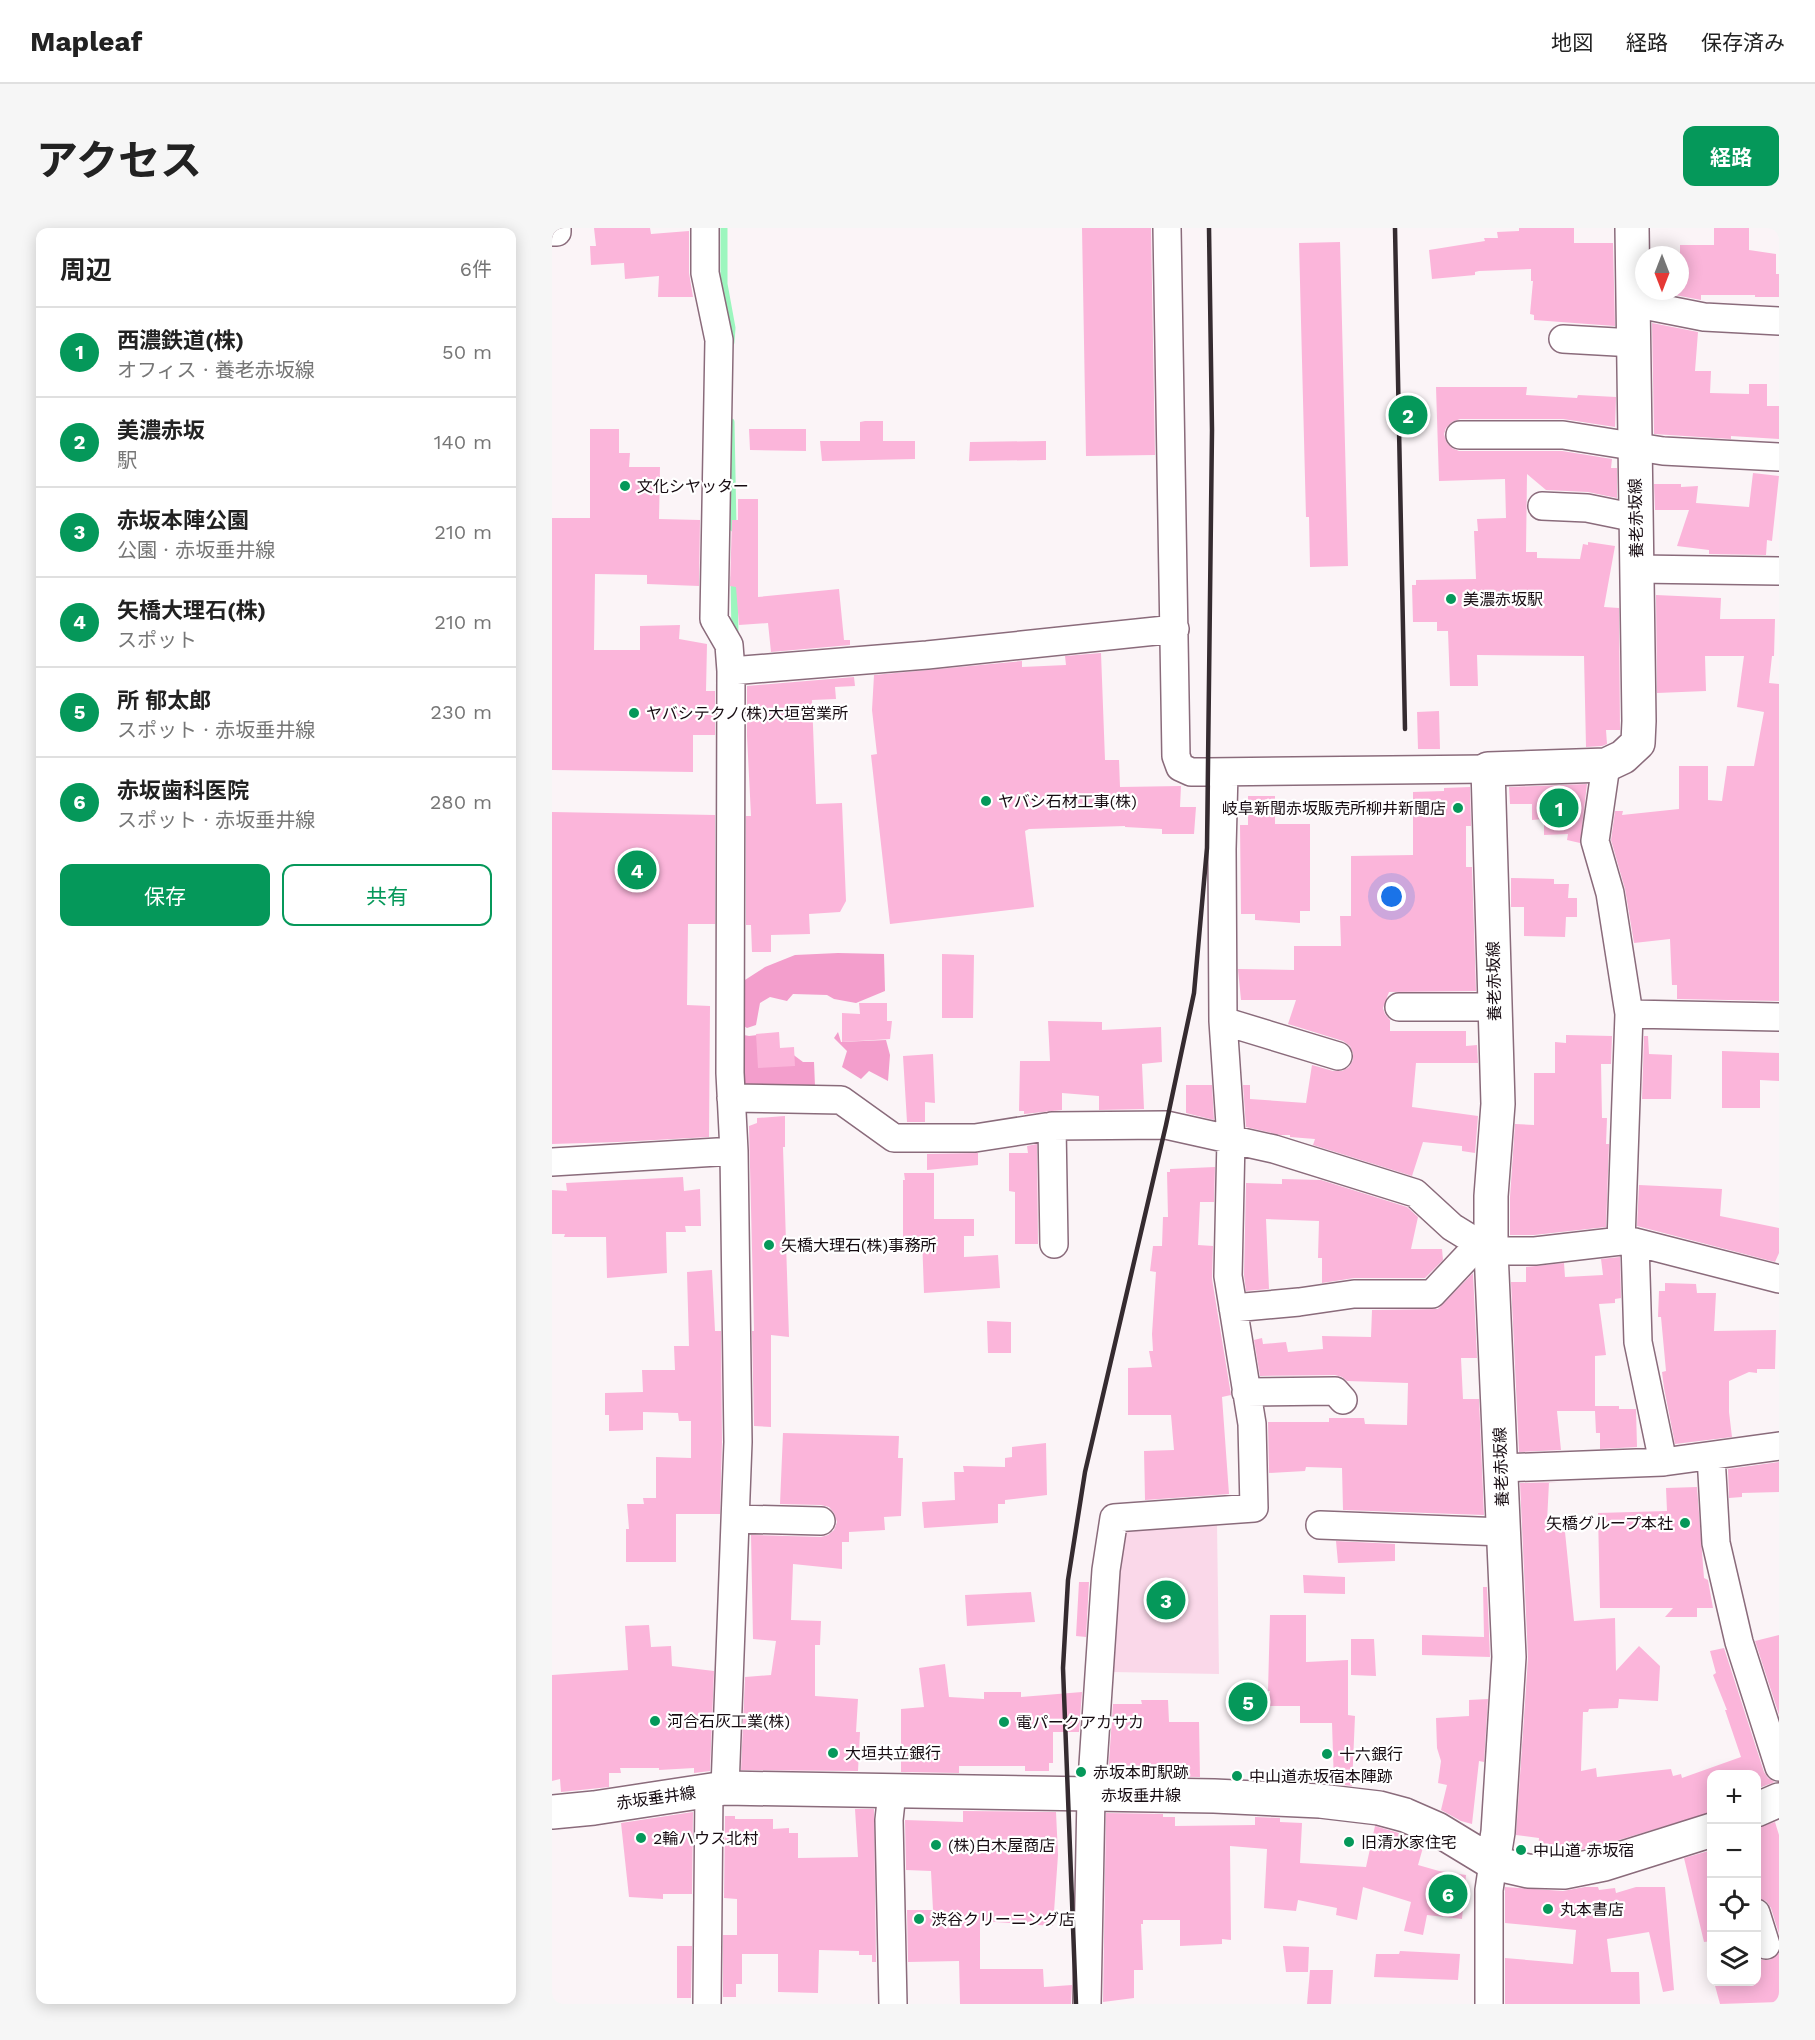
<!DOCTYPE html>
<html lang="ja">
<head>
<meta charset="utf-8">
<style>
  :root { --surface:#fff; --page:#f6f6f6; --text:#222; --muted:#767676; --line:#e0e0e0; --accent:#05985a }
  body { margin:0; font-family:"Work Sans","Noto Sans JP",sans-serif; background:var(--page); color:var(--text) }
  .controls { position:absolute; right:18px; bottom:18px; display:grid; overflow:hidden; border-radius:12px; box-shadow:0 3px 15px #0003 }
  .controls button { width:54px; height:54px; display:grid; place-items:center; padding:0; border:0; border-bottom:2px solid var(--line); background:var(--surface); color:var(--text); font:30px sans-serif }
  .compass { position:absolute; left:1083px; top:18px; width:54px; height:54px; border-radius:50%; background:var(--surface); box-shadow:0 3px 15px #0003; rotate:180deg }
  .you { position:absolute; left:840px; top:669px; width:21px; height:21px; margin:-15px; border:4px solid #fff; border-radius:50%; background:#1a73e8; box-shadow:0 0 0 9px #1a73e833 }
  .badge { display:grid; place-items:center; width:39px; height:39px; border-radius:50%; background:var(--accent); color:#fff; font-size:20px; font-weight:700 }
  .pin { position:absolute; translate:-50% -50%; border:3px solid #fff; box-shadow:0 2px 6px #0006 }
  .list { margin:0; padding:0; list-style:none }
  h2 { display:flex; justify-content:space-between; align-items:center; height:78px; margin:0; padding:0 24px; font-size:26px }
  h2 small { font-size:20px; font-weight:400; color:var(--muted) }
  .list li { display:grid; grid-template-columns:39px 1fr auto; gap:18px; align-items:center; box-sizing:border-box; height:90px; padding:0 24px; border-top:2px solid var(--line) }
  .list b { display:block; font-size:22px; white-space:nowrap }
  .list p { margin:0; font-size:20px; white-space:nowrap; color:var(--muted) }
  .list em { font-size:20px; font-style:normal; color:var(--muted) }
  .actions { display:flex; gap:12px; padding:18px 24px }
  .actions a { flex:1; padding:14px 0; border:2px solid var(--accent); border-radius:12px; text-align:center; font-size:21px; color:var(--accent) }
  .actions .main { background:var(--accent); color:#fff }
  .icon { flex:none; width:33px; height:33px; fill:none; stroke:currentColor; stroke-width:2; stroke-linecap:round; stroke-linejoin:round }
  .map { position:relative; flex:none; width:1227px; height:1776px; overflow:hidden; border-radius:12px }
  header { display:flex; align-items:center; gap:36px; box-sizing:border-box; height:84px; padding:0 30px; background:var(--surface); border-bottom:2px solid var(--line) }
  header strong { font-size:28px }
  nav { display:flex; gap:33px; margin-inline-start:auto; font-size:21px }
  .intro { display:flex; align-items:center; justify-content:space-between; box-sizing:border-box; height:144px; padding:0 36px }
  h1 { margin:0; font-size:42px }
  .button { padding:15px 27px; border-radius:12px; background:var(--accent); color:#fff; font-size:21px; font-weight:700 }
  main { display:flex; gap:36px; padding:0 36px }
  aside { flex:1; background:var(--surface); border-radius:12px; box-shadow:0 3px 15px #0003 }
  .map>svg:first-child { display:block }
</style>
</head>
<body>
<header>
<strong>Mapleaf</strong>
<nav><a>地図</a><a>経路</a><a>保存済み</a></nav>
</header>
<div class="intro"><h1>アクセス</h1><a class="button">経路</a></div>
<main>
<aside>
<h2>周辺<small>6件</small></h2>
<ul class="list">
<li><span class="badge">1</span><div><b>西濃鉄道(株)</b><p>オフィス · 養老赤坂線</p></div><em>50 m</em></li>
<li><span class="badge">2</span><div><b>美濃赤坂</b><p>駅</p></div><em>140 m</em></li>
<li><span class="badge">3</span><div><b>赤坂本陣公園</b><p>公園 · 赤坂垂井線</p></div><em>210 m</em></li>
<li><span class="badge">4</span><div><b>矢橋大理石(株)</b><p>スポット</p></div><em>210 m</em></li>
<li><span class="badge">5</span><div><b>所 郁太郎</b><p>スポット · 赤坂垂井線</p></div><em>230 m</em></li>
<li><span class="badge">6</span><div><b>赤坂歯科医院</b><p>スポット · 赤坂垂井線</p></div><em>280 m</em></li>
</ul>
<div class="actions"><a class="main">保存</a><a>共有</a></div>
</aside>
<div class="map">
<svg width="1227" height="1776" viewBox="0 0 1227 1776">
  <rect width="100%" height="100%" fill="#fbf4f7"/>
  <!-- green -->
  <path fill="#fad8e9" d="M665 1294 667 1446 560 1444 566 1300Z"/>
  <!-- forest -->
  <path fill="#f39ecc" d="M286 725 332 726 333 763 304 775 282 771 275 767 241 766 235 773 218 769 208 775 204 797 195 800 190 797 182 759 213 739 243 727Z
    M286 804 289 814 334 812 338 827 336 853 317 843 309 851 290 839 295 823 282 810Z
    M187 806 197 808 215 806 224 823 235 822 251 834H262L263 858 188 865Z"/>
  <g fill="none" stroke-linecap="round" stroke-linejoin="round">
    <!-- stream -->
    <path stroke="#9cf6be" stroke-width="7" d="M172 0V56L180 100 179 114
      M179 194 181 300
      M182 350 183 408"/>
  </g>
  <!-- building -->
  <path fill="#fbb5da" d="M42 0H98L99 6 137 3V45L141 69H106L107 48 73 51 72 35 39 37 38 18H44Z
    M530 0H599L603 227 534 228Z
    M967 0H1022V15H1061L1063 98 982 92V87L978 86 981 53H979V41L927 43 923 44V47L880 51 877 22 933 13 932 10H946L945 4 967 3Z
    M1162 0H1197V22L1224 26V46H1227V69H1203V67H1149V72L1102 63H1128V17H1162Z
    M788 14 796 338 758 339 757 289H754L747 15Z
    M1100 95 1146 104 1143 143H1159L1158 165 1197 166V156H1215V178H1227V211L1179 208V211L1102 206Z
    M884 159H975L974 167 1025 170 1026 167 1064 169 1063 199 1011 191H908L900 194 894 200 892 206 895 215 900 220 907 223H1010L1060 231 1059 240H1065V270L1036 264 994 262 975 246 974 324H985V330L1028 331 1031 316 1036 317V314L1063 318 1052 379 1067 380 1068 502H1054L1055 516 1050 518 1034 519 1032 428 925 427 926 458H898L896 403H885V394H861L860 357H864V352L924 351 922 303H926L925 291 954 290 953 251 887 253Z
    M313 193H331V213H363V231L270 233 268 213H308V194Z
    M38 201H67V225H78L77 239H108L107 291 148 292 147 358 95 356V347L43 346 42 422H88V398L128 397 127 411 155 416 154 463H163V507H141V544L0 542V290H38Z
    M197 201H254V223L198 222Z
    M494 213V232L417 233 418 214Z
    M1201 245 1227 248 1220 313 1215 312 1214 327 1157 326V322L1125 318 1137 282H1103L1102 256H1129V259L1146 258 1144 275 1197 279Z
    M186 271H206V369L287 361 292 412H298V417L219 424 216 395 187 397 184 359 178 358 180 292H186Z
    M1104 367 1169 370 1168 391H1223L1222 428H1220L1217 455 1227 456V773L1125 771V757H1120L1118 711 1082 715 1073 661 1059 612 1063 583H1071L1070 587 1127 581V538H1156V572L1170 573 1175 538H1202L1212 484 1185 479 1192 428H1153L1154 463 1105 465Z
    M549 425 553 532H567L568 559 629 558 628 579H644L642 606H610V601L573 599V598L477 601 473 603 482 679 338 696 319 527 325 526 320 482 322 447 470 433V439L514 437 513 428Z
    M302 449 303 458 283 459 284 471 260 472 264 576 290 575 294 673 288 684 257 686 258 706 219 707V724H200L199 697H194V588H199L195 508V458Z
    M887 483 888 521H866L865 484Z
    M1035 556 1028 615 1015 612 1016 606 992 607V591L980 592V576H958L957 559Z
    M918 559 919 598H914V639H920L924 763 837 764 831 780 833 786 838 792V803H914V818L925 817 926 835H864L860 879 926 888 923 925 910 923V918L871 914 860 948 761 917 763 911 738 909V907H728L694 899 691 857H698V871L754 875 760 837 781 843H790L797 839 801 832V825L798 818 791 813 736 796 744 772H689L686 741 742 742V718H789L788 688H799V628L861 627V564L892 563V560Z
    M696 568H723V596H758V683H748V695L703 692V686H689L688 597H696Z
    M0 584 163 587V696H136L135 777 158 778 157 909 66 914 0 916Z
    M959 650 1002 651V656H1017L1016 670H1025V689H1014L1013 709 972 708V679H959Z
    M390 726 422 727 421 790H390Z
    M307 775H335V793H340L338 811 290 814V785L308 786Z
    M496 793 550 794V802L609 799 610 834 590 836 592 881 547 882V868L510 865V882L472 886V883H467L468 833H498Z
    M227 804 228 820 242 819 243 838 206 840 204 806Z
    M1014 807 1060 808 1059 836H1049L1050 890H1055L1054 916H1057L1054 999 982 1007H958V969L963 896 982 897V845H1003V814L1014 815Z
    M1092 808H1096L1097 826 1120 827 1119 871H1090Z
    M1170 823 1227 825V853L1208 852V880H1170Z
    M381 826 383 875 373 874V894H355L351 828Z
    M634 857H660L662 892 634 885Z
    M233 888V919H231L237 1109 219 1107V1199L202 1198 200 1103H202L197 898 205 895V890Z
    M485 916 486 1016H463V964L457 963V925H476L475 918Z
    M426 925V937L375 942V926Z
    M663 939 662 974H648L646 1017 661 1018 660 1051 679 1167 670 1169 677 1266 593 1272 592 1223 622 1222 619 1187H576V1140L600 1139 597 1123H601L600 1106 604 1044 598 1043 601 1018H610L611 989H616L615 944H618V941Z
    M352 945H382V991H422V1008H412V1029L446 1027 448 1060 372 1065 370 1009H351V952H353Z
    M131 949 132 963 148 961 149 998H133L134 1004H114L115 1045 55 1050 54 1009H12L13 1006H0V962L15 963 14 955Z
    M730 951 769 952 855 979 866 989 859 1021H890L891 1032 873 1050H802L770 1055V1030H766L767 993 714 991 717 1061 694 1063 692 1047 694 955 730 956Z
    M1087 957 1170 961 1168 988 1227 1000V1025L1223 1034 1085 998Z
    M1068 1029 1069 1070 1063 1071V1075L1047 1076 1054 1127 1043 1128V1178H1067V1181H1084L1085 1219 1048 1221V1205H1044L1043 1183H1005L1009 1222 967 1224 959 1054H974V1039L1012 1035 1013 1049 1051 1047 1049 1031Z
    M160 1042 163 1103H169L170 1214 168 1286H124V1334H74V1301H77L75 1276H92L91 1270H104V1229L139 1230V1193H127L126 1185 91 1184V1202L57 1203V1187H53V1165L91 1164 90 1142H123L122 1118H137L135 1044Z
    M921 1045 925 1130H909L911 1171H927L932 1287 791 1282 790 1240 754 1239 753 1243 717 1245 716 1194H777V1190H812L813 1196 855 1197 856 1155 795 1153 790 1149 783 1147 708 1148 702 1112 710 1110 711 1116 734 1114 736 1124 771 1121 770 1108 819 1109 820 1082 886 1081Z
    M1113 1055 1144 1056 1145 1065H1164L1162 1103 1224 1102 1223 1141H1205V1145L1197 1144 1177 1153V1184L1180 1209 1123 1216 1112 1160 1110 1144 1114 1143 1109 1089H1106L1107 1063H1113Z
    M435 1093 459 1094V1125H436Z
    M231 1205 347 1208 346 1230H351L349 1288 332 1289 333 1302 297 1304V1314H290V1341L241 1336 239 1392 269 1393 268 1417H263V1468L306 1471 304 1504H308L306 1543 189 1542 193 1449 219 1447 224 1413 201 1411 199 1307 269 1309 276 1307 282 1302 285 1294 282 1285 277 1279 269 1277 228 1276Z
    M494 1215 495 1267 453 1272V1276H446V1295L372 1300 370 1274 403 1272 402 1244H412L411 1238 453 1239V1230L460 1229V1219Z
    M1227 1234V1264L1190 1265V1269L1177 1270 1176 1241Z
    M997 1254 995 1294H1012L1022 1393 1063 1390 1064 1443 1087 1418 1108 1438 1106 1473 1067 1471 1066 1480 1037 1481 1036 1484H1031L1029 1543 1044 1540 1045 1549 1119 1541 1121 1548 1129 1546 1130 1550 1189 1529 1173 1482H1175L1161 1447 1164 1445 1158 1423 1172 1420 1212 1544 1216 1550 1223 1554 1204 1561V1546H1160V1584L1047 1618 1010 1625 986 1624 987 1610 964 1607 976 1430 968 1255 1008 1254Z
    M1145 1259 1152 1350 1156 1352 1161 1380H1145V1389H1113L1121 1380H1048L1046 1285 1115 1283 1114 1260Z
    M784 1313 843 1316V1333L786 1335Z
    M751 1347 793 1349V1366L752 1365Z
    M527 1354H537L534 1409 524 1408Z
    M931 1359H935L938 1429 870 1427V1407L932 1409Z
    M479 1364 483 1394 415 1398 413 1367Z
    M718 1387H754V1434L796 1432V1487L803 1488 800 1558 782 1556 780 1495H748V1478H717L718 1463H716Z
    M97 1397 99 1419 119 1418 120 1438 162 1443 158 1543 142 1545V1540L107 1542V1540H68L69 1545H57V1559L9 1564 8 1551 0 1553V1447L76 1442 73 1398Z
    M1227 1407V1487L1203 1413Z
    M799 1411H822L824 1448 799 1447Z
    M393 1436 397 1469 432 1471V1464H469V1469L530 1464 527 1504H501V1535H497V1543H473V1538H407V1545L349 1544V1481L372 1479 367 1440Z
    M936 1471 932 1534 927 1533 920 1596 909 1593 889 1582 895 1557 886 1555 889 1533 885 1520 884 1490 917 1488V1472Z
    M589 1472H616L617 1494H647L648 1549 556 1548 561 1476H590Z
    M303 1581H322L324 1734H320V1727H307V1723L267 1722 266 1765 226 1764V1726H190V1756H184V1769H171V1707H185V1671L172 1670 173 1588H183V1591H221V1601L237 1600V1605H246V1630L306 1629Z
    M411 1583 504 1584 506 1627 501 1698 428 1693V1741H491L492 1759 520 1757 519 1776H408L407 1733 356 1734 355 1682H381L379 1643 354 1642 353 1592 411 1594Z
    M141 1584 140 1666H111V1671L77 1669 69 1595Z
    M554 1585 611 1586V1589H623V1598L703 1597V1589L728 1590V1594L750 1595 748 1635 814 1639 823 1598 847 1605 872 1616 866 1637 887 1643 914 1647 910 1691 875 1687 871 1707 852 1703 859 1674 811 1659 805 1692 784 1687 785 1680 746 1672 744 1683 712 1680 715 1621 678 1618 679 1712 670 1711V1716L628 1718V1692H591V1696H589L591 1742H582V1770L551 1774Z
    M1223 1594 1227 1607V1706L1219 1680 1214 1673 1204 1670V1600Z
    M1160 1622V1713L1152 1714 1132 1630Z
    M953 1659 1011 1663 1033 1659H1046L1047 1662 1063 1660 1064 1665 1084 1659H1113L1122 1762 1111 1764 1097 1704 1055 1711 1059 1744H1087L1088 1776H953V1730L1021 1736 1024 1702 953 1695Z
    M125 1718H140L139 1770H125Z
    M731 1718 757 1719 756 1744H734Z
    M848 1723 908 1726 906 1752 822 1749 824 1726H847Z
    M1227 1725V1774L1168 1776 1162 1754H1204V1729L1211 1732H1218Z
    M758 1742H781L779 1776H755Z"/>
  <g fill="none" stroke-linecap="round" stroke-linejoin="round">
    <!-- minor casing -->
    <g stroke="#8a6b7b" stroke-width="30">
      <path id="minor" d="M153 0V45L167 112 162 391 177 417 179 443 178 845 182 923 186 1214 173 1560
        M615 0 624 528 628 539 639 544H656L936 541
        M0 4H5V0
        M1081 75 1152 89 1227 93
        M1011 111 1082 115
        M908 207H1011L1111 223 1227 229
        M990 278 1035 280 1084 290
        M1085 341 1227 343
        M179 443 375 427 623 401
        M1054 537 1043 613 1058 665 1077 786 1069 1013
        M847 779H943
        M1077 786 1227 789
        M671 793 786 828
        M179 870 289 872 342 910H423L500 898 614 897 722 921 863 965 900 999 939 1023H983L1069 1013 1083 1014 1227 1051
        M500 898 502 1016
        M0 934 182 923
        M1083 1014 1086 1114 1111 1234 1227 1218
        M681 1080 747 1074 802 1066H880L927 1016
        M694 1164 783 1163 791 1172
        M1159 1228 1164 1315 1187 1414 1227 1539
        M949 1240 1111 1234
        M184 1291 269 1293
        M768 1297 952 1304
        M340 1564 337 1592 341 1776
        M1204 1685 1214 1717
        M155 1776 157 1562
        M535 1776 539 1567 554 1342 562 1290 702 1280 700 1196 676 1048 679 911 671 793 670 621 672 544
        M937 1776V1662L941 1635"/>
    </g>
    <!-- major casing -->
    <g stroke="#8a6b7b" stroke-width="36">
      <path id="major" d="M1204 1582 1227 1572
        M0 1584 42 1580 173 1560 662 1568 768 1573 827 1580 853 1587 885 1601 941 1635 976 1643 1012 1644 1052 1636 1160 1602
        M941 1635 946 1604 957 1429 939 1023V968L946 876 936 541 1054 537 1071 529 1086 515 1087 493 1080 0"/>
    </g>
    <!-- minor -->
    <use href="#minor" stroke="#fff" stroke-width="27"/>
    <!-- major -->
    <use href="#major" stroke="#fff" stroke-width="33"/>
    <!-- rail -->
    <path stroke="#352b30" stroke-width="4.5" d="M843 0 853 501
      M524 1776 511 1440 516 1352 533 1244 614 897 642 765 655 620 660 202 657 0"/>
  </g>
  <!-- markers -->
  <g fill="#05985a" stroke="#fff" stroke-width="2">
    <circle cx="73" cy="258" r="6"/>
    <circle cx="899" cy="371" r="6"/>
    <circle cx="82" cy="485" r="6"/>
    <circle cx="434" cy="573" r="6"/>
    <circle cx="906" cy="580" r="6"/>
    <circle cx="217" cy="1017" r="6"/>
    <circle cx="1133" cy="1295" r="6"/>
    <circle cx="103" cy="1493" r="6"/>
    <circle cx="452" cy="1494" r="6"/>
    <circle cx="281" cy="1525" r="6"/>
    <circle cx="775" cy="1526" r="6"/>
    <circle cx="529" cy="1544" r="6"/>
    <circle cx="685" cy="1548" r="6"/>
    <circle cx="89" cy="1610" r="6"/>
    <circle cx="797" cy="1614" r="6"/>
    <circle cx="384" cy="1617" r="6"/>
    <circle cx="969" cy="1622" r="6"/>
    <circle cx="996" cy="1681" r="6"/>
    <circle cx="367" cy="1691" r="6"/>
  </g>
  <g text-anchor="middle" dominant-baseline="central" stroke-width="4.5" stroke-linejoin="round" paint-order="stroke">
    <!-- poi labels -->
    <g font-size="16" fill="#170c12" stroke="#fff" text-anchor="start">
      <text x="85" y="258">文化シヤッター</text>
      <text x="911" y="371">美濃赤坂駅</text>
      <text x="94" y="485">ヤバシテクノ(株)大垣営業所</text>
      <text x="446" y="573">ヤバシ石材工事(株)</text>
      <text x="894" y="580" text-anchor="end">岐阜新聞赤坂販売所柳井新聞店</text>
      <text x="229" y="1017">矢橋大理石(株)事務所</text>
      <text x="1121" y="1295" text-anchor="end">矢橋グループ本社</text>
      <text x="115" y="1493">河合石灰工業(株)</text>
      <text x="464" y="1494">電パークアカサカ</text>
      <text x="293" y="1525">大垣共立銀行</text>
      <text x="787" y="1526">十六銀行</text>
      <text x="541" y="1544">赤坂本町駅跡</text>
      <text x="697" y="1548">中山道赤坂宿本陣跡</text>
      <text x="101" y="1610">2輪ハウス北村</text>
      <text x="809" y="1614">旧清水家住宅</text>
      <text x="396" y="1617">(株)白木屋商店</text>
      <text x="981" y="1622">中山道 赤坂宿</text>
      <text x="1008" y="1681">丸本書店</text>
      <text x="379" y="1691">渋谷クリーニング店</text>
    </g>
    <!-- street labels -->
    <g font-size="16" fill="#170c12" stroke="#fff">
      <text transform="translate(1084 290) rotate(-91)">養老赤坂線</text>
      <text transform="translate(942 753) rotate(-91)">養老赤坂線</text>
      <text transform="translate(949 1239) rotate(-92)">養老赤坂線</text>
      <text x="589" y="1567">赤坂垂井線</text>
      <text transform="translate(104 1570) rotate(-8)">赤坂垂井線</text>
    </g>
  </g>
</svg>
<div class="controls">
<button>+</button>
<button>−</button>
<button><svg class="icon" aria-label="locate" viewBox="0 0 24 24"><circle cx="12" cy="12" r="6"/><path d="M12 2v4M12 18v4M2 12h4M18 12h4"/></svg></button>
<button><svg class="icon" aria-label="layers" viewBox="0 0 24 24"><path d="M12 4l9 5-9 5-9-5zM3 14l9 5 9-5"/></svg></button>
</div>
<svg class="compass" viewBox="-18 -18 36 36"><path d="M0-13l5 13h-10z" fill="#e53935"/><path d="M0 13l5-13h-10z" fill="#767676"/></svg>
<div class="you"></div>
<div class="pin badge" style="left:1007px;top:580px">1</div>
<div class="pin badge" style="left:856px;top:187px">2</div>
<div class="pin badge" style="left:614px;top:1372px">3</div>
<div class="pin badge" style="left:85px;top:642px">4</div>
<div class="pin badge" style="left:696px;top:1474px">5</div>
<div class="pin badge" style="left:896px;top:1666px">6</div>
</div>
</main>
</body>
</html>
